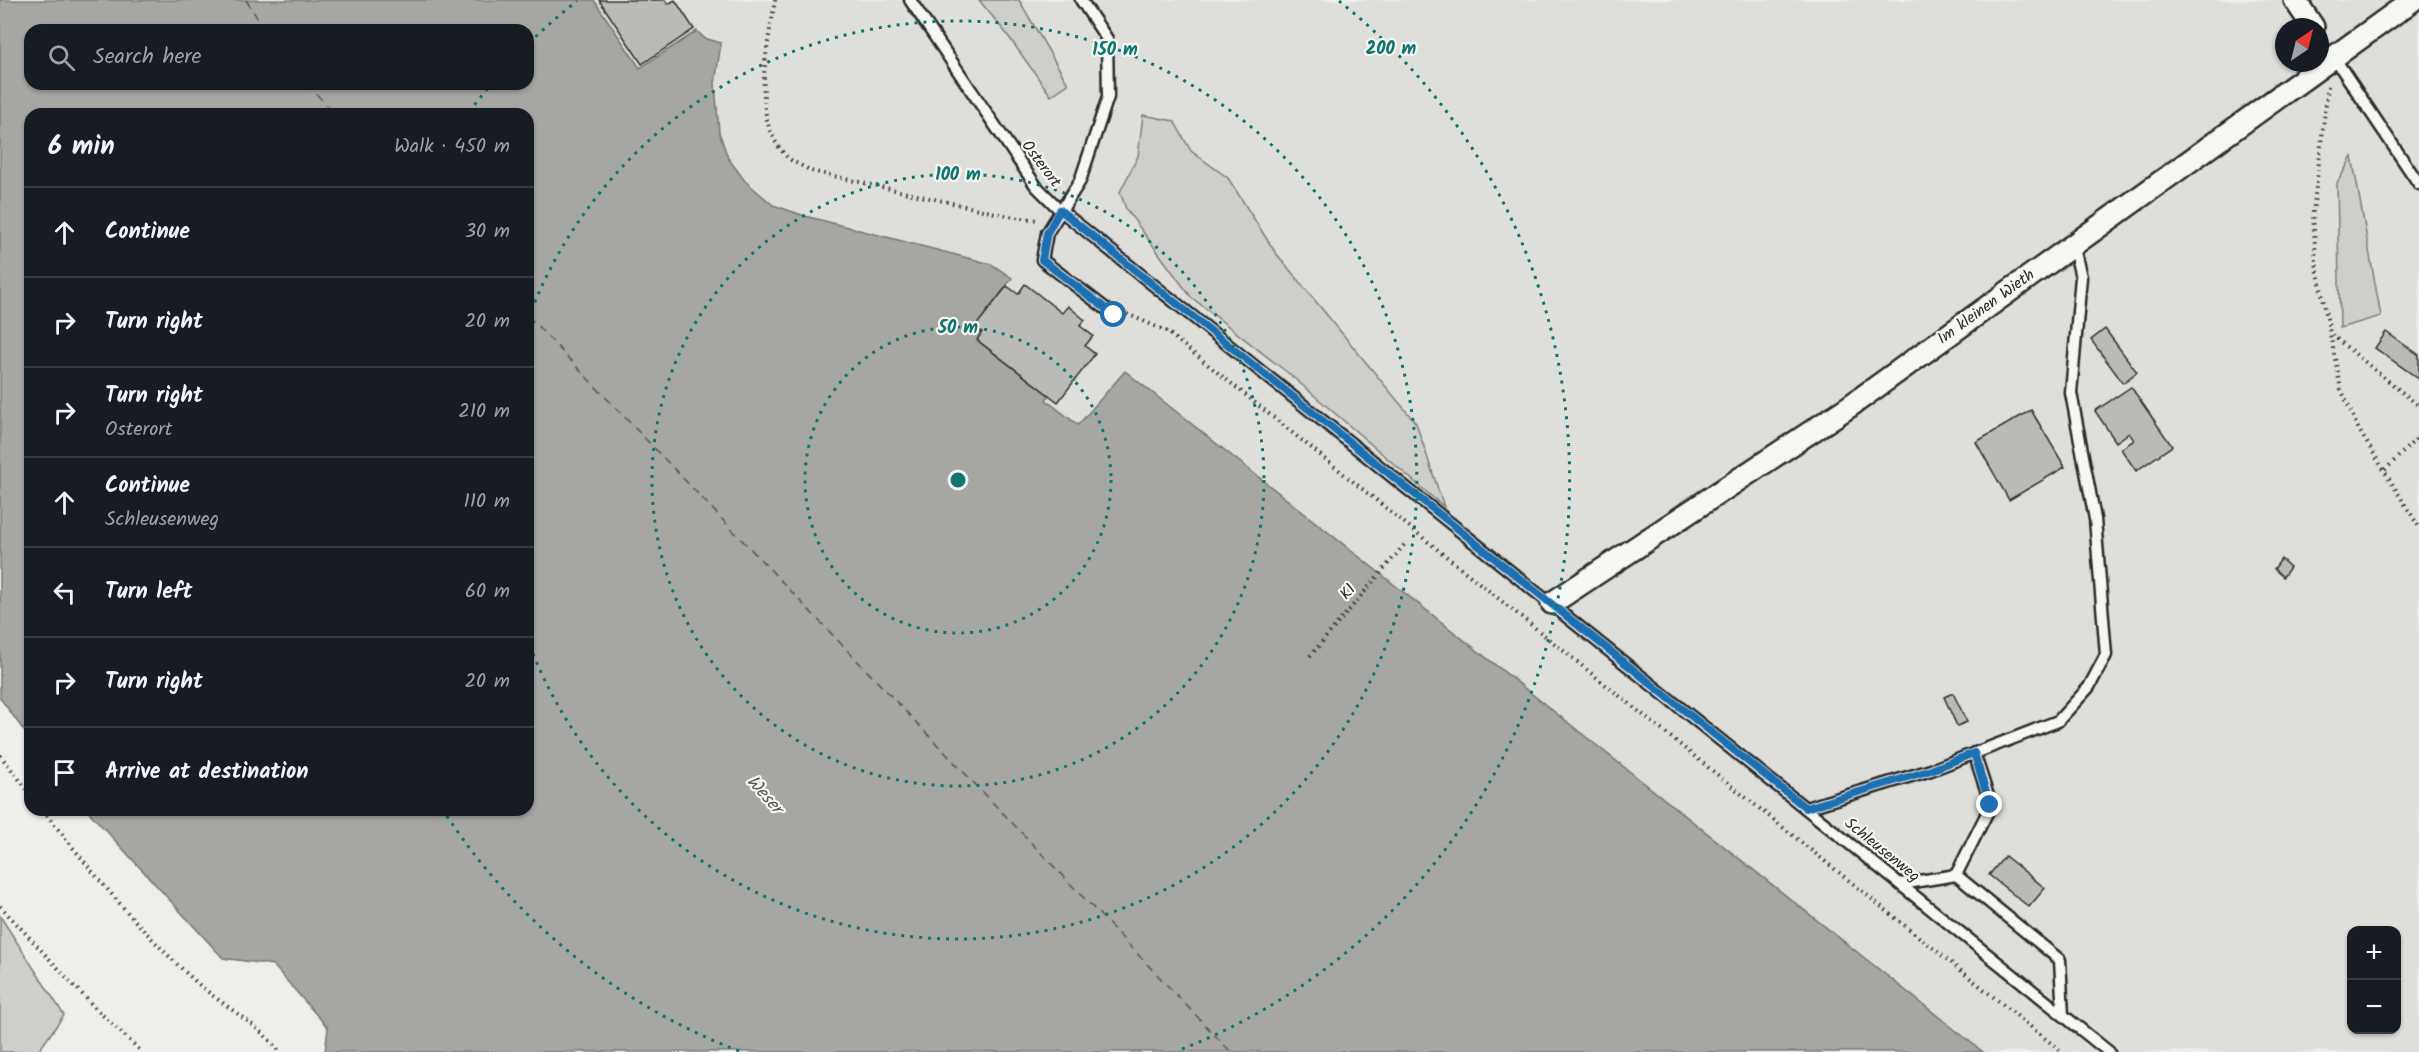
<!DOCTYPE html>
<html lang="en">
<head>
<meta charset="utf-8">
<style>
  :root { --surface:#171b24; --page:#20242c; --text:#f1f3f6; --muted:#9ea1a6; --line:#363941 }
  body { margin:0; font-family:Kalam,sans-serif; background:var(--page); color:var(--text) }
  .controls { position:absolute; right:18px; bottom:18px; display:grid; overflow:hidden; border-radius:12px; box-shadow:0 2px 4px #0004 }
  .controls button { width:54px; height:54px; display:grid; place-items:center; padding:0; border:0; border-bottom:2px solid var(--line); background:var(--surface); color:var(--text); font:30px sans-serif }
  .compass { position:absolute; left:2275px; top:18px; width:54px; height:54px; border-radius:50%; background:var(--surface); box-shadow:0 2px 4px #0004; rotate:35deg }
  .stop { position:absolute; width:18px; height:18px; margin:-14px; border:4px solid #1f6fb2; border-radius:50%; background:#fff }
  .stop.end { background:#1f6fb2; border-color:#fff; box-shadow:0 2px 6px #0008 }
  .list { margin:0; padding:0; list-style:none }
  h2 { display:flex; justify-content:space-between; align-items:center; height:78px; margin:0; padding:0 24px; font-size:26px }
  h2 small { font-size:20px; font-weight:400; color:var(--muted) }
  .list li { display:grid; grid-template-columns:39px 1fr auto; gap:18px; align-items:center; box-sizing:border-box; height:90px; padding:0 24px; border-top:2px solid var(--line) }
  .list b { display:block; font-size:22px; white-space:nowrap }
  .list p { margin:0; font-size:20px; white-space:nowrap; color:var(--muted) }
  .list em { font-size:20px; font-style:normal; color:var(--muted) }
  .icon { flex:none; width:33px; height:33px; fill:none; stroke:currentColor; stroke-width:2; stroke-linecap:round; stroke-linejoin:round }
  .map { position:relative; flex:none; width:2419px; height:1052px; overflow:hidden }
  .search { position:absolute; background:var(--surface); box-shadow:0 2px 4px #0004; left:24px; top:24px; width:510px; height:66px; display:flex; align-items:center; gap:15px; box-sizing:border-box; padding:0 21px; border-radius:18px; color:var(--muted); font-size:22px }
  .panel { position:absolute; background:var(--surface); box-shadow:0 2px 4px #0004; left:24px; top:108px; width:510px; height:708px; border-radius:18px }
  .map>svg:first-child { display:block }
</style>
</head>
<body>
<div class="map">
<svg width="2419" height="1052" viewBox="0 0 2419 1052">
  <rect width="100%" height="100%" fill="#eeeeea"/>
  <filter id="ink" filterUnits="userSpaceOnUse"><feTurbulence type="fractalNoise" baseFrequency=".0167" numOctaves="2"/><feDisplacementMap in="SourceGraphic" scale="12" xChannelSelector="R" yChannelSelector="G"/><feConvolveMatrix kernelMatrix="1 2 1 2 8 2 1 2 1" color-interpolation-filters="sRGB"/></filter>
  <g filter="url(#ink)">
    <!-- built -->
    <path fill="#dededb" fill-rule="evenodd" d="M594 0H2419V1052H1983L1126 371 1078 425 1046 400 1048 395 977 340 975 327 1012 278 991 264 805 216 774 205 745 181 728 158 719 132 715 84 721 43 704 38 697 31 640 69ZM2284 27H2320V63H2284ZM2352 930H2396V1030H2352Z"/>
    <!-- green -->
    <path fill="#cececa" stroke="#7c7c7a" stroke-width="1.5" d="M979 0H1019L1068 84 1051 96 1006 33Z
      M1143 115 1174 121 1191 151 1228 178 1275 252 1416 423 1444 507 1288 373 1191 297 1126 209 1120 192 1138 156Z
      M2352 157 2381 316 2340 328 2337 183Z
      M0 916 64 1015 38 1052H0Z"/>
    <!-- water -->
    <path fill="#a6a6a3" stroke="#757573" stroke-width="1.5" fill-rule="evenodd" d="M0 0H594L640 68 697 31 704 38 721 43 715 84 719 132 728 158 745 181 773 205 805 216 991 264 1012 278 976 327 982 332 977 340 1049 395 1046 400 1078 425 1125 371 1983 1052H325L328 1028 273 965 223 958 87 810H528V114H30V739L0 698ZM30 30H528V84H30Z"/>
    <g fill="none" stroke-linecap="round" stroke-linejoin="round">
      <!-- ferry -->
      <path stroke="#565655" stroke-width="1.5" stroke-dasharray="8 6" stroke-linecap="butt" d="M246 0 265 30
        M307 84 335 114
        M528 316 1231 1052"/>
    </g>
    <!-- building -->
    <path fill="#babab7" stroke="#2b2b2b" stroke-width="1.5" d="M599 0H665L668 4 675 0 694 29 642 64Z
      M1025 284 1062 313 1068 306 1085 320 1080 326 1093 336 1085 346 1095 354 1058 402 977 340 982 332 975 327 1007 286 1018 294Z
      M2105 329 2137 372 2123 383 2091 340Z
      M2386 332 2419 355V379L2375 348Z
      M2131 387 2172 446 2136 471 2121 449 2134 440 2129 433 2116 442 2095 411Z
      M2031 410 2065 467 2009 500 1976 442Z
      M2281 559 2290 567 2283 577 2274 569Z
      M1953 693 1967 722 1957 726 1944 697Z
      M2005 856 2045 888 2029 907 1989 875Z"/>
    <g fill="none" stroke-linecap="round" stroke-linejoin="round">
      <!-- service casing -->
      <g stroke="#2b2b2b" stroke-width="15">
        <path id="service" d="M910 0 1036 186 1060 210 2109 1052
          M1081 0 1107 39 1108 97 1080 181 1047 233 1042 260 1114 315
          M2333 56 2419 184
          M1806 808 1931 770 2058 721 2089 687 2106 655 2095 519 2071 393 2081 277 2073 244
          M1956 875 1991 805 1974 753
          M1901 884 1956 875 2060 960 2063 1015"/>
      </g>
      <!-- minor casing -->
      <g stroke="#2b2b2b" stroke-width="26">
        <path id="minor" d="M2295 0 2313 27
          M1552 603 1850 406 2413 0"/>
      </g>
      <!-- path -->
      <path stroke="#2b2b2b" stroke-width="4" stroke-dasharray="1.5 4.5" stroke-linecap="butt" d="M775 0C768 48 748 117 787 157 793 163 804 166 811 171L1009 216 1037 220
        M2328 86 2313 212 2316 263 2341 389 2359 430 2419 527
        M1127 314 1166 331 2062 1052
        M2332 335 2419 406
        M2385 470 2419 436
        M1310 656 1405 544
        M0 755 30 793
        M43 810C90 870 139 930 196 982 223 1006 257 1023 280 1052
        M0 906 97 1010 142 1052"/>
      <!-- service -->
      <use href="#service" stroke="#f6f6f2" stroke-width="10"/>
      <!-- minor -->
      <use href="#minor" stroke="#f6f6f2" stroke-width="21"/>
    </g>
  </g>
  <g fill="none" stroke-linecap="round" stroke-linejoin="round" filter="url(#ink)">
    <!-- route -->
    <path stroke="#1f6fb2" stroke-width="8" d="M1114 315 1042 260 1047 233 1060 210 1806 808 1931 770 1974 753 1990 805"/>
  </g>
  <!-- distance rings -->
  <g fill="none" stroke="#0f766e" stroke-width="3" stroke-dasharray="3 6">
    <circle cx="958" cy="480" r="153"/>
    <circle cx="958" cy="480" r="306"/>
    <path d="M528 319A459 459 0 1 1 528 641"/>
    <path d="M739 1051A612 612 0 0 1 445 813M469 112A612 612 0 0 1 489 87M529 43A612 612 0 0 1 577 1M1339 1A612 612 0 0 1 1177 1051"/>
  </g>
  <g text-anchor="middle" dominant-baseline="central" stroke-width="4.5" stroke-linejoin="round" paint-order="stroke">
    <!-- street labels -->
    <g font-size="16" fill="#2b2b2b" stroke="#f6f6f2">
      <text transform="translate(1041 164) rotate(53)">Osterort</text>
      <text transform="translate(1986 307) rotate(-36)">Im kleinen Wieth</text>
      <text transform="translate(1348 592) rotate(-50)">K1</text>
      <text transform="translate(1882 850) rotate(39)">Schleusenweg</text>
    </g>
    <!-- water labels -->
    <g font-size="18" font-style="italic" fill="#565655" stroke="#f6f6f2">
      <text transform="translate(764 795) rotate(48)">Weser</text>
    </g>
  </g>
  <circle cx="958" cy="480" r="9" fill="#0f766e" stroke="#f6f6f2" stroke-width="3"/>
  <g font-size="18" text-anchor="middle" font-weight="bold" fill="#0f766e" stroke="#f6f6f2" stroke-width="4.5" stroke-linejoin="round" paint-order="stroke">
    <text x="1391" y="54">200 m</text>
    <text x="1115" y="55">150 m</text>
    <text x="958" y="180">100 m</text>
    <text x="958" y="333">50 m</text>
  </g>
</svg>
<div class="controls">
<button>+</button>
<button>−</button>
</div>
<svg class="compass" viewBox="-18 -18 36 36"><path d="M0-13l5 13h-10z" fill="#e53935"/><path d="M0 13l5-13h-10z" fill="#9ea1a6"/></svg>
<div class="stop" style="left:1114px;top:315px"></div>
<div class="stop end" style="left:1990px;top:805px"></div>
<div class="search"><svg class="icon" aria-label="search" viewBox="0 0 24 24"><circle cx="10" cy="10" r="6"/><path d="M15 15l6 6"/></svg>Search here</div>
<section class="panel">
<h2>6 min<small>Walk · 450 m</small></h2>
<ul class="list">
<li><svg class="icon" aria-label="ahead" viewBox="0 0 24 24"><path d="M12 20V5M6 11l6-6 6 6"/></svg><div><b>Continue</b></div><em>30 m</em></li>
<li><svg class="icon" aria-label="right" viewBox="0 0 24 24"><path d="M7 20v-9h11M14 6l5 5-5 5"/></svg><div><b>Turn right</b></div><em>20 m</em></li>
<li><svg class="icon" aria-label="right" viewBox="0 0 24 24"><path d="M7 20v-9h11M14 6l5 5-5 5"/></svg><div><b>Turn right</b><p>Osterort</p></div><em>210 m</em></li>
<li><svg class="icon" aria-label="ahead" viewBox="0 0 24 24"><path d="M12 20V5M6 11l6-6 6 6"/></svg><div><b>Continue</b><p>Schleusenweg</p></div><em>110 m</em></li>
<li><svg class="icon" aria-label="left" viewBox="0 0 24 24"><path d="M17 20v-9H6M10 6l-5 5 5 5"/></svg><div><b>Turn left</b></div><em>60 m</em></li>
<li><svg class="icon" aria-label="right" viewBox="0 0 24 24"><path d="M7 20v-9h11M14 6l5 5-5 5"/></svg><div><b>Turn right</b></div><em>20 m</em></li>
<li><svg class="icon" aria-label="arrive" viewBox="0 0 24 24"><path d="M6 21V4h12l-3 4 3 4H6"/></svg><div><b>Arrive at destination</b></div></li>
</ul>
</section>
</div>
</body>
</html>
